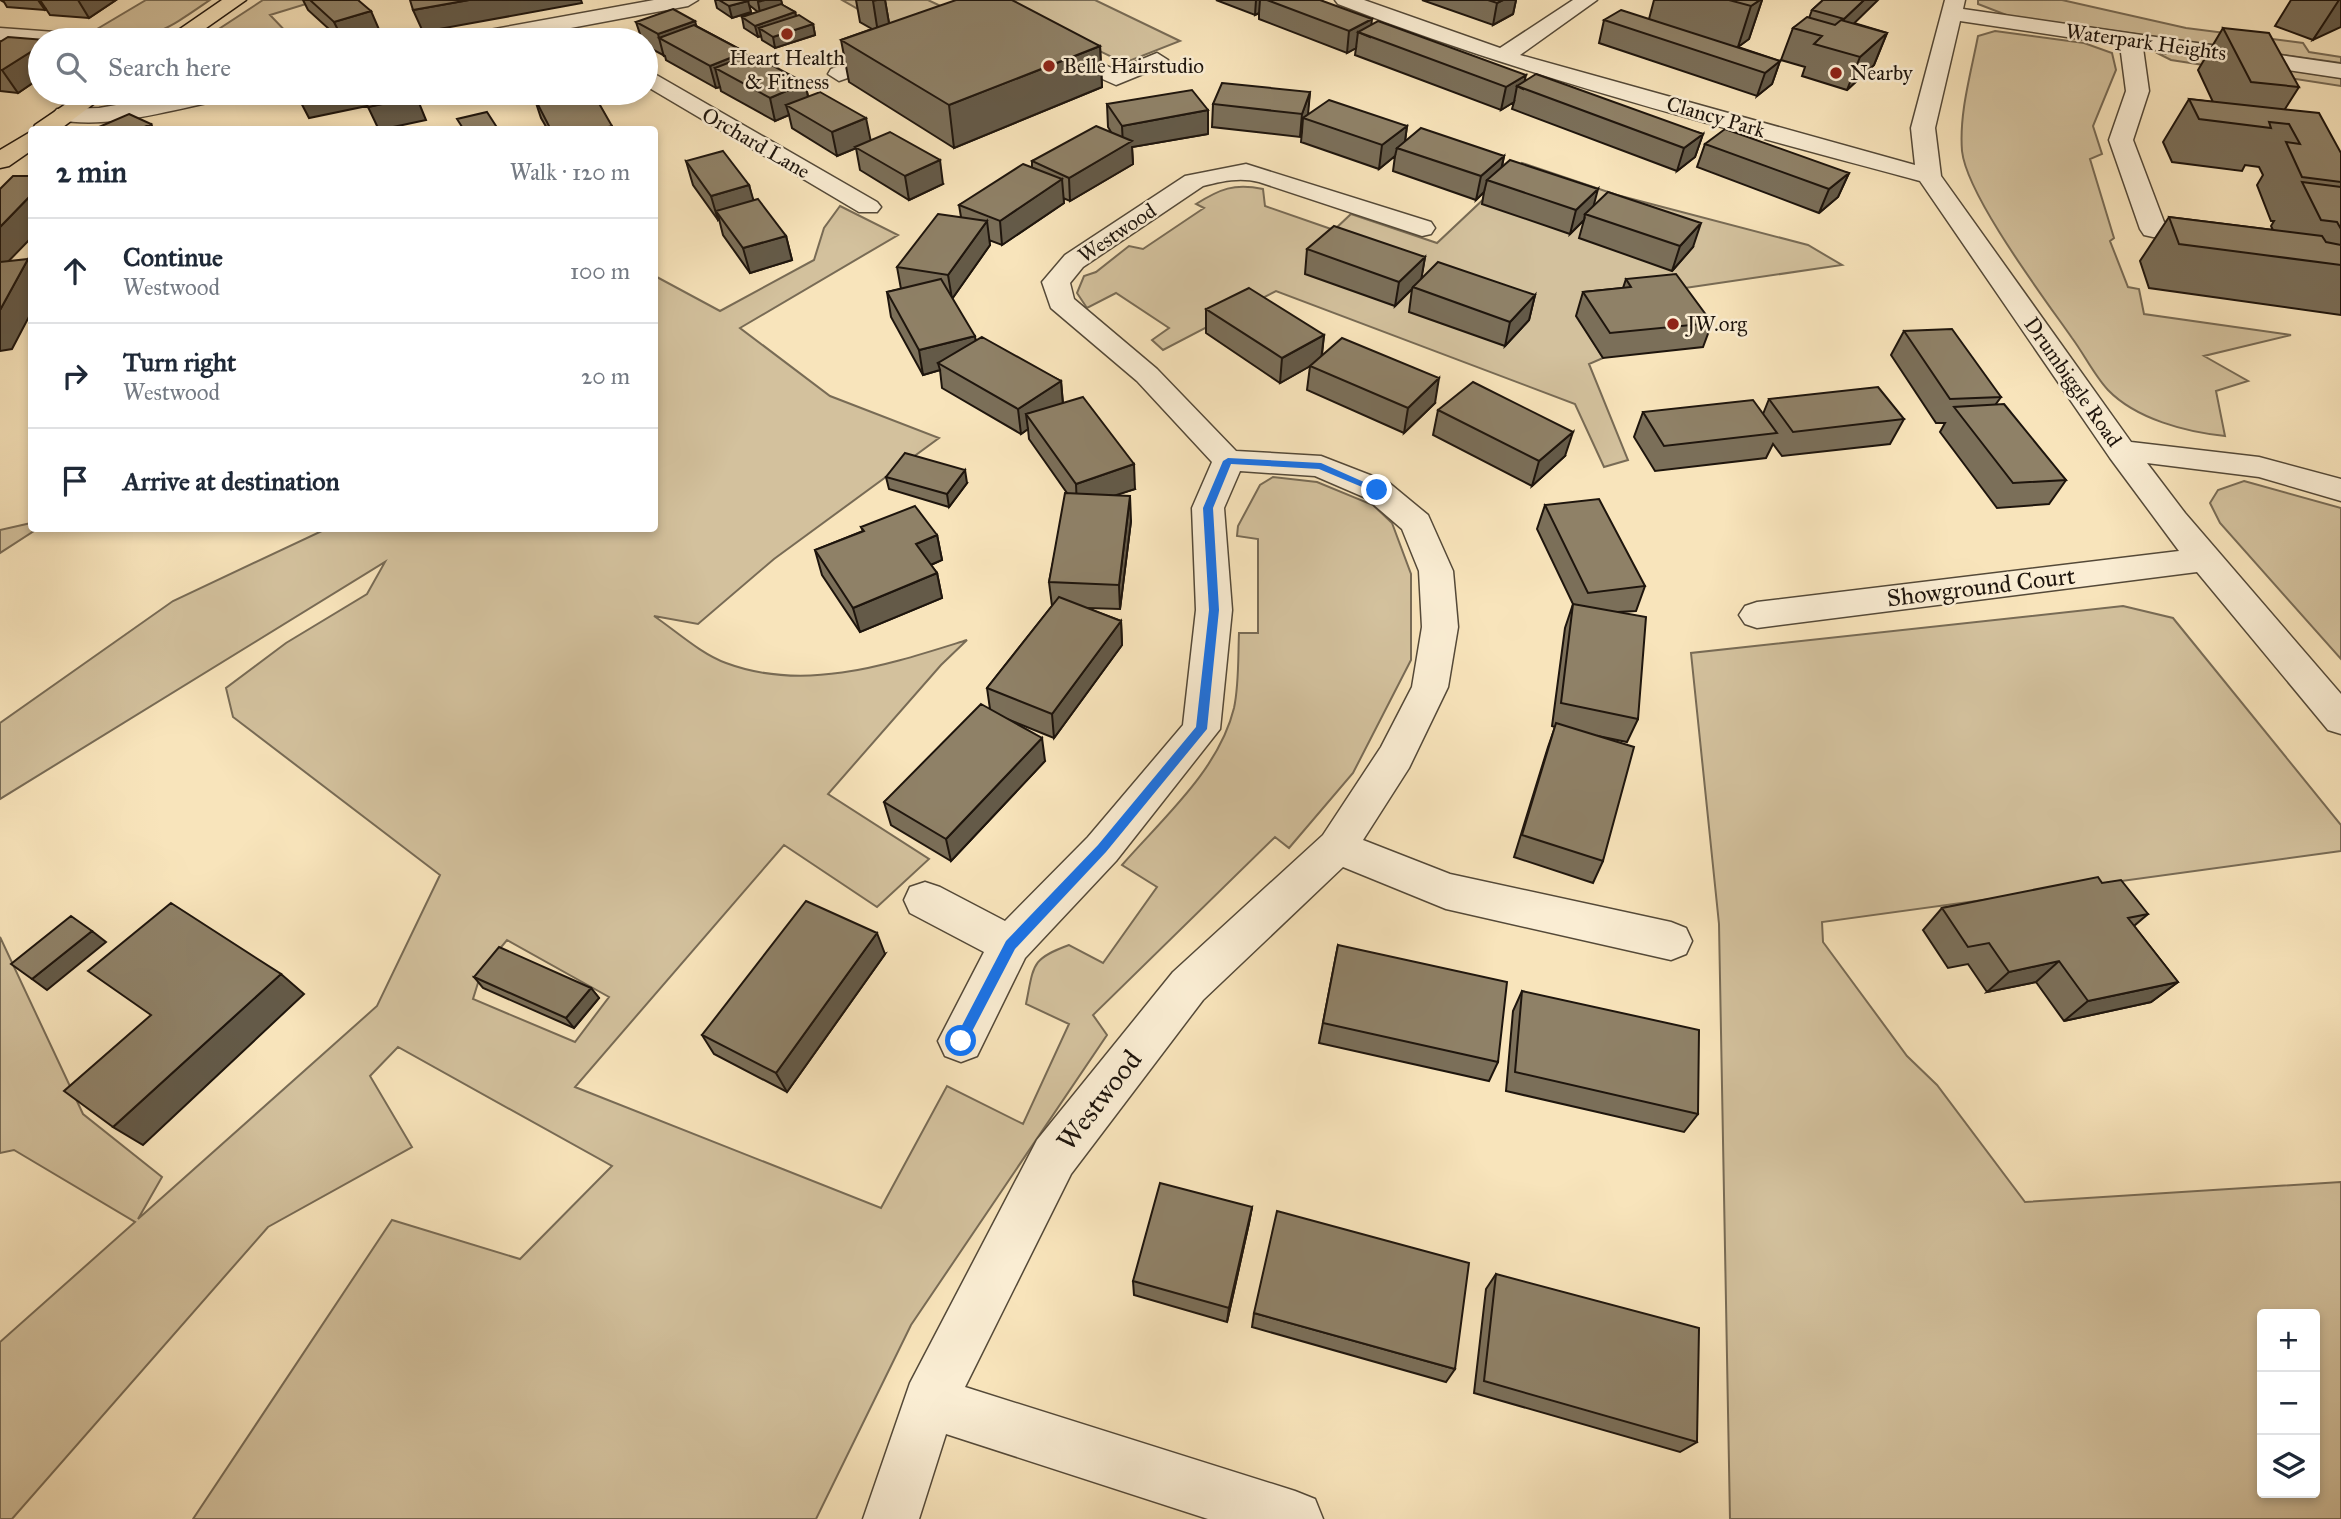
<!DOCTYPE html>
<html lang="en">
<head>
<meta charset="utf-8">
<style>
  :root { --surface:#fff; --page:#f2f2f3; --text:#1f2937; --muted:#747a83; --line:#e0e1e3 }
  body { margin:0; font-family:"IM FELL Great Primer",serif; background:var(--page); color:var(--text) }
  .controls { position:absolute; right:21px; bottom:21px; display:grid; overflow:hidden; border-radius:7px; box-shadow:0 4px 10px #0003 }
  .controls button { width:63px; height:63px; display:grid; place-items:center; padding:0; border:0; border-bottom:2px solid var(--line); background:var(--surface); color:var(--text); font:35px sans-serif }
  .stop { position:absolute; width:21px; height:21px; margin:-16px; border:5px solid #1a73e8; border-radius:50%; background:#fff }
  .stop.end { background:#1a73e8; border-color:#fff; box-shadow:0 2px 7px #0008 }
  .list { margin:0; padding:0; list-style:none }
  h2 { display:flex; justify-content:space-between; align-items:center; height:91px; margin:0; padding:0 28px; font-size:30px }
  h2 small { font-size:23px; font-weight:400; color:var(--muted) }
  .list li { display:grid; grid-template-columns:46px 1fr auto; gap:21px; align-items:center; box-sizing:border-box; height:105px; padding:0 28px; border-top:2px solid var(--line) }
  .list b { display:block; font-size:26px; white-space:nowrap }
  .list p { margin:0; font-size:23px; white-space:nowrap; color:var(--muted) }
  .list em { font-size:23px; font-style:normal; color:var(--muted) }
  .icon { flex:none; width:38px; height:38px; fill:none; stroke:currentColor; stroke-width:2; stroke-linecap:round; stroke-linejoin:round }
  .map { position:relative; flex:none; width:2341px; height:1519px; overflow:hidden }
  .search { position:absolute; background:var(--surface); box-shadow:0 4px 10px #0003; left:28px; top:28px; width:630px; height:77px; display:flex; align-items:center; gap:18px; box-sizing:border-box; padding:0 24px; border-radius:38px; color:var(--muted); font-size:26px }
  .panel { position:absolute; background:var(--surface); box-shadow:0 4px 10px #0003; left:28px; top:126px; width:630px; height:406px; border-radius:7px }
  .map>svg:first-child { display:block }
</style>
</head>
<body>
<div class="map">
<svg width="2341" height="1519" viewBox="0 0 2341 1519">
  <rect width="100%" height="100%" fill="#f8e4bb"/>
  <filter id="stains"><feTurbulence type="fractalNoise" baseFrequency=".00286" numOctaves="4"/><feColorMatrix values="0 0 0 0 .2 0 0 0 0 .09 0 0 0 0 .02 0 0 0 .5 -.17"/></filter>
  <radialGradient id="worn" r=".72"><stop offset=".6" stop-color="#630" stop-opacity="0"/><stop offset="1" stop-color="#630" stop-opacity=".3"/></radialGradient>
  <!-- green -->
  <path fill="#d3c19d" stroke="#786b55" stroke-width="2" fill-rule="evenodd" d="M146 0H210C157 36 157 39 92 32Z
    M263 0H319L270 15 292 38 288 40H202Z
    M842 0H928L966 18 900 33Z
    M995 0H1095L1180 41 1124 63Z
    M1978 0H2062L2186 28 2303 43 2309 52 2341 57V63L2009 16 1978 4Z
    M1995 31 2084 43 2112 53 2116 70 2093 126 2102 154 2090 159 2114 238 2110 241 2128 287 2139 289 2144 314 2291 335 2204 356 2248 381 2216 391 2225 436C2186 432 2136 419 2108 390 2094 375 2084 354 2072 338 2044 298 1967 196 1962 151 1959 113 1971 73 1978 36Z
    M2176 53 2341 78V86L2171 60 2159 54Z
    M1522 163 1617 195 1808 245 1842 265 1685 288 1577 316 1603 358 1589 364 1628 460 1604 467 1575 404 1276 291 1163 350 1152 340 1169 328 1116 293 1087 308 1077 293 1084 276 1096 272 1129 246 1143 249 1204 208 1196 204C1220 189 1234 183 1263 189L1265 206 1334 230 1351 214 1437 243Z
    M840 206 898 235 740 328 830 396 939 438 774 559 698 624 654 616C676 631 701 654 726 663 806 693 890 664 967 640L941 665 828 794 929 859 877 907 784 845 575 1087 881 1208 947 1086 1023 1124 1069 1024 1026 1004C1034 964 1031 959 1069 945L1103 963 1157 887 1122 865C1162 819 1219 770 1234 708 1239 685 1238 657 1239 633H1258V539L1237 536 1238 526 1260 485 1273 477 1317 482 1373 505 1392 523 1411 574V660L1353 773 1289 848 1275 837 1093 1015 1107 1035 911 1325 816 1519H193L392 1220 520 1259 612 1166 398 1047 370 1076 412 1147 268 1227 12 1519H0V1342L135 1222 14 1150 0 1153V937L83 1114 162 1177 138 1219 377 1006 440 875 233 717 226 688 286 643 367 594 385 562 0 799V723L173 601 326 529 654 528 655 276 720 311 814 260 824 228ZM507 940 609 997 575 1042 473 999 482 970Z
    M2244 481 2341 508V659L2220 523 2210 503 2218 490Z
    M31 523 32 528 37 529 0 553V530Z
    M2123 606 2173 618 2341 825V851L1822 922 1823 942 1907 1056 1937 1085 2025 1202 2341 1182V1519H1730L1719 924 1691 653ZM2262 1314H2315V1493H2262Z"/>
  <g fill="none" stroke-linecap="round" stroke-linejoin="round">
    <!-- minor casing -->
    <g stroke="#544938" stroke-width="3">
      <path id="minor" d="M654 0H698L688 6 506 40H462L473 33Z
        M1335 0H1364L1500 48 1573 0H1597L1520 55 1915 165 1911 128 1945 0H1965L1963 9 2341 64V78L2143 48 2149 91 2133 140 2164 222 2221 230 2225 236 2221 242 2212 244 2153 237 2144 235 2140 229 2109 140 2126 91 2120 45 1960 21 1935 128 1941 176 2131 442 2259 457 2341 479V501L2259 477 2147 463 2185 513 2341 694V734L2328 730 2197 572 1757 628 1745 624 1739 615 1745 606 1757 602 2179 551 2110 458 1920 181C1724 128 1528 78 1338 4Z
        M0 28 69 33 80 40H40V44L0 40Z
        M1054 42 1116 70 1157 53 1168 60 1165 65 1116 85 1046 54 1043 49 1046 44Z
        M896 46 904 48 907 53 904 58 839 81 828 74 831 69Z
        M646 69 877 202 881 207 877 212H859L646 86Z
        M185 93H233L222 100C174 109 104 131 57 119L53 114 57 109 99 108Z
        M1246 164 1431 222 1435 228 1431 234 1422 236 1259 182C1240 177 1222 181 1203 186L1083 267 1070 283 1074 299 1157 369 1236 451 1321 456 1388 482 1428 515 1453 571 1458 627 1448 687 1409 768 1363 840 1450 874 1671 922 1686 928 1692 941 1686 954 1671 960 1446 909 1343 867 1203 1000 1071 1174 965 1387 1295 1491 1315 1499 1323 1519H1208L946 1434 919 1519H863L910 1383 1037 1140 1173 972 1323 835 1381 747 1412 687 1422 627 1419 571 1402 529 1366 498 1315 476 1240 471 1224 508 1232 610 1220 729 1116 861 1025 958 977 1056 961 1062 945 1056 938 1041 984 952 910 913 904 900 910 887 925 882 940 887 1005 921 1088 837 1183 725 1196 610 1192 508 1212 462 1137 381 1051 308 1042 282 1065 255 1185 176Z"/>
    </g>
    <!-- major casing -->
    <g stroke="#1e150d" stroke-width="3">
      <path id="major" d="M222 0H246L189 40H164Z
        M82 93H108L59 130 32 131 35 125Z
        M32 131V150L9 166 0 168V150Z"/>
    </g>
    <!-- minor -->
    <use href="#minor" fill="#faedd3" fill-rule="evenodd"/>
    <!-- major -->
    <use href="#major" fill="#f8e4bb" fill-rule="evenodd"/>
  </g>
  <!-- wall -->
  <path fill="#7b6f59" stroke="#1e150d" stroke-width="2" d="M0 0H116L89 18 50 15 46 9 45 10 7 7 4 2Z
    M303 0H358L381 34 358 40H341L308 10Z
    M715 0H781L782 5 795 12 796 16 813 24 815 35 775 48 762 40 761 36 758 37 744 28 742 17 758 12 749 5 751 12 732 18 717 8Z
    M856 0H885L889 23 1100 46 1102 87 954 148 849 82 841 40 872 29 860 22Z
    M1216 0H1320L1371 25 1524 82 1703 134 1695 157 1677 171 1512 109 1514 102 1501 110 1355 55 1356 48 1347 53 1259 19V13L1255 15Z
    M1422 0H1516L1513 14 1493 25Z
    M1654 0H1762L1749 39 1738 47 1780 61 1772 84 1757 96 1599 43 1604 20 1649 19Z
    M1823 0 1854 23 1887 33 1874 65 1847 90 1802 76 1805 67 1781 60 1793 28 1809 18 1812 10Z
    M2291 0H2341L2313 40 2275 26Z
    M636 22 696 26 745 52 746 56 805 83 808 96 870 140 943 184 909 200 860 170 856 148 837 156 792 128 789 115 775 121 721 91 720 87 716 88 666 60 665 56 646 46V40H642Z
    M2223 28 2299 87 2285 109 2341 153V315L2149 288 2140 261 2169 217 2273 230 2271 226 2274 221H2271L2257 185 2263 175 2259 167 2245 165 2242 171 2172 162 2163 142 2189 99 2213 102 2198 70Z
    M40 40V78L18 93 0 91V42Z
    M1310 92 1307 116 1407 126 1405 141 1504 156 1502 167 1593 207 1693 247 1672 271 1579 238 1584 220 1570 234 1482 204 1484 192 1476 200 1393 171 1395 156 1379 169 1301 142 1302 131 1300 137 1212 127 1213 104Z
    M517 93H593L613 130H548L541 118 535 100 521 103Z
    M1107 104 1208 134 1132 147 1133 164 1070 201 1063 198 1064 203 1002 245 989 240 990 245 952 299 976 340 1061 381 1063 403 1135 489 1115 495 1131 521 1120 609 1086 608 1121 621 1122 645 1054 738 1007 719 1045 761 951 861 891 825 884 802 990 709 987 688 1052 606 1049 582 1067 493 1029 439 1028 429 1021 434 942 388 940 370 923 375 891 317 887 292 901 289 897 267 961 217 959 205 1032 168V161L1111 132 1108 127Z
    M1705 144 1849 173 1838 197 1819 213 1697 167Z
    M686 161 749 185 753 201 786 236 792 260 750 273 723 235 719 219 718 220 693 185Z
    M1307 249 1425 257 1421 279 1535 295 1529 320 1505 346 1409 312 1412 289 1395 306 1305 274Z
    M1626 279 1712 323 1703 347 1603 358 1576 316 1583 292 1623 288Z
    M1206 309 1324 335 1322 355 1435 403 1404 433 1307 390 1310 366 1280 383 1206 333Z
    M1904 331 2001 397 1996 404 2066 480 2049 504 1997 508 1940 432 1945 423H1936L1891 355Z
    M1769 399 1904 419 1890 444 1782 456 1773 444 1766 458 1655 471 1634 437 1643 412 1763 414Z
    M1438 410 1565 456 1532 486 1433 435Z
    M886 477 967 483 949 507 889 489Z
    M1545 505 1645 586 1636 611 1619 612 1638 719 1627 742 1598 736 1603 861 1593 883 1514 857 1548 747 1555 727 1552 726 1565 628 1573 604 1537 529Z
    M861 527 937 535 942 560 931 565 937 573 942 598 860 632 822 575 815 550 863 531Z
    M2102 883 2148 914 2134 926 2178 982 2151 1002 2064 1021 2036 982 1987 992 1968 964 1948 968 1923 930 1942 908Z
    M1338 945 1498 1062 1489 1081 1319 1043Z
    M885 954 787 1092 714 1054 702 1035Z
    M474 977 591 988 599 998 574 1028 483 988Z
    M1522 991 1698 1114 1684 1132 1506 1091 1513 1011Z
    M1252 1207 1249 1223 1227 1322 1134 1295 1133 1281Z
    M1496 1274 1697 1442 1680 1452 1474 1393 1486 1289Z
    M1254 1313 1455 1369 1446 1382 1252 1327Z"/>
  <!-- shaded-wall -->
  <path fill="#645a48" stroke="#1e150d" stroke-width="2" d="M38 0H40L46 9 45 10Z
    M78 0H116L89 18Z
    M469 0H581L582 3 423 32 413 10Z
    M765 0H781L783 7 760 13 758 2Z
    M877 0H885L890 29 878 33 873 1Z
    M1256 0H1260L1259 13 1255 15Z
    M1503 0H1516L1513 14 1493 25 1497 3Z
    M1760 0H1762L1749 39 1738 47 1751 6Z
    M1864 0H1878L1836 41 1844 19Z
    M2339 0H2341V27L2313 40Z
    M748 1 751 12 732 18 729 6Z
    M371 11 381 34 358 40H343L334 22Z
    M795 12 798 24 759 28 761 36 758 37 755 26Z
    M1372 19 1370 37 1358 32 1356 48 1347 53 1349 31Z
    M695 21 701 43 659 38 664 57 658 34Z
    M813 24 815 35 775 48 773 37Z
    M1887 33 1874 65 1847 90 1860 57Z
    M40 46V78L18 93 2 70Z
    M1100 46 1102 87 954 148 949 105Z
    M745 52 751 74 715 68 720 87 716 88 710 66Z
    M1780 61 1772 84 1757 96 1765 73Z
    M1526 75 1523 89 1517 86 1514 102 1501 110 1506 87Z
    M805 83 810 106 786 105 789 115 775 121 770 98Z
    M1310 92 1308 115 1303 118 1302 131 1300 137 1302 114Z
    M308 93H415L426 120 379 130 368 107 415 96 309 118 297 95Z
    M517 93H564L533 95 535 100 521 103Z
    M1208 110V134L1132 147 1133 164 1070 201 1069 178 1123 146 1122 126Z
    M866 118 871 142 837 156 832 132Z
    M151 124 154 130H138Z
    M612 126 613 130H597Z
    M1407 126 1404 149 1397 148 1395 156 1379 169 1382 145Z
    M1703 134 1695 157 1677 171 1684 148Z
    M1504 156 1499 179 1487 180 1484 192 1476 200 1481 176Z
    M940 160 943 184 909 200 905 176Z
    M1849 173 1838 197 1819 213 1829 189Z
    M1062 179 1064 203 1002 245 1000 221Z
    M749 185 756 209 716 211 719 219 718 220 711 196Z
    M1598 189 1592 212 1585 214 1584 220 1570 234 1576 210Z
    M32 194V237L0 270V227Z
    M987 221 990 245 952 299 948 275Z
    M1701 223 1693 247 1672 271 1680 246Z
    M786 236 792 260 750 273 743 248Z
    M1425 257 1421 281 1413 287 1412 289 1395 306 1399 282Z
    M28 259 32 264V311L12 349 0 351V310Z
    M1535 295 1529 320 1505 346 1510 322Z
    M1324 335 1321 360 1280 383 1282 358Z
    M975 336 978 360 938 363 940 370 923 375 919 350Z
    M1439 378 1435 403 1404 433 1408 408Z
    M1061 381 1063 406 1026 414 1028 429 1021 434 1018 409Z
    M1573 432 1565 456 1532 486 1539 461Z
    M1134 464 1135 489 1077 508 1076 484Z
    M965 470 967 483 949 507 947 494Z
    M1130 496 1131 521 1120 609 1119 585Z
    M937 535 942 560 921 569 916 544Z
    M937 573 942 598 860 632 853 608Z
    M1121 621 1122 645 1054 738 1052 714Z
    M1042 738 1045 761 951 861 946 839Z
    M92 931 106 942 47 990 32 979Z
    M877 933 885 954 787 1092 776 1073Z
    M2059 961 2036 982 1987 992 2009 972Z
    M281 974 304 994 143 1145 113 1127Z
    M2178 982 2151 1002 2064 1021 2088 1001Z
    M591 988 599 998 574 1028 566 1018Z
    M1252 1207 1249 1223 1227 1322 1229 1308Z"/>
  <!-- building -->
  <path fill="#8f8167" stroke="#1e150d" stroke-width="2" d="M310 0H358L371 11 334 22Z
    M410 0H469L413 10Z
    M719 0H747L748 1 729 6Z
    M956 0H1012L1100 46 949 105 841 40Z
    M1267 0H1320L1372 19 1349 31Z
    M1488 0H1503L1497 3Z
    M1729 0H1760L1751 6Z
    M1823 0H1864L1844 19 1812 10Z
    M781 4 795 12 755 26 742 17Z
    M673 9 695 21 658 34 636 22Z
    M1621 10 1780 61 1765 73 1604 20Z
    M799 15 813 24 773 37 759 28Z
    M1807 17 1835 25 1841 20 1887 33 1860 57 1814 44 1822 36 1793 28Z
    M1378 21 1526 75 1506 87 1358 32Z
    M694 25 745 52 710 66 659 38Z
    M2223 28 2269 33 2299 87 2251 82Z
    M8 37 45 40H40V46L2 70H0V42Z
    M538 37 540 40H521Z
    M751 54 805 83 770 98 715 68Z
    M1536 74 1703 134 1684 148 1517 86Z
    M1222 83 1310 92 1302 114 1213 104Z
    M1192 90 1208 110 1122 126 1107 104Z
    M820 92 866 118 832 132 786 105Z
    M363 93H414L416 97 368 107Z
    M541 93H593L612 126 597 130H551L533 95Z
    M2189 99 2319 113 2341 153V182L2302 177 2286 142 2300 144 2289 124 2269 122 2271 128 2199 119Z
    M1329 100 1407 126 1382 145 1303 118Z
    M487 112 498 129 464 130 457 119Z
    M129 114 151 124 138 130H92Z
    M1096 126 1132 141 1069 178 1032 161Z
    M1421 128 1504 156 1481 176 1397 148Z
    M1725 129 1849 173 1829 189 1705 144Z
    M890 132 940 160 905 176 855 147Z
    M723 151 749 185 711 196 686 161Z
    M1510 160 1598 189 1576 210 1487 180Z
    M1023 164 1062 179 1000 221 959 205Z
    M13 176H32V194L0 227V189Z
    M2302 182 2341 187V229L2337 222 2321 220Z
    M1608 192 1701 223 1680 246 1585 214Z
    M758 199 786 236 743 248 716 211Z
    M938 214 987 221 948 275 897 267Z
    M2169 217 2322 236 2326 242 2341 245V265L2179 244Z
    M1334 226 1425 257 1399 282 1307 249Z
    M28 259 0 310V262Z
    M1438 262 1535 295 1510 322 1413 287Z
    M1676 274 1712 323 1610 333 1583 292 1631 287 1626 279Z
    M941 279 975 336 919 350 887 292Z
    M1249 288 1324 335 1282 358 1206 309Z
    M1952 329 2001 397 1950 399 1904 331Z
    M982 337 1061 381 1018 409 938 363Z
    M1342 338 1439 378 1408 408 1310 366Z
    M1473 382 1573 432 1539 461 1438 410Z
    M1878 387 1904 419 1793 432 1769 399Z
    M1083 397 1134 464 1076 484 1026 414Z
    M1753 400 1777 433 1664 446 1643 412Z
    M2004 404 2066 480 2013 483 1954 407Z
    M905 453 965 470 947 494 886 477Z
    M1065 493 1130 496 1119 585 1049 582Z
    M1599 499 1645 586 1588 593 1545 505Z
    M915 506 937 535 916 544 937 573 853 608 815 550 864 531 861 527Z
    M1059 597 1121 621 1052 714 987 688Z
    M1573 604 1646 617 1638 719 1561 703Z
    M981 704 1042 738 946 839 884 802Z
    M1556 723 1634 747 1603 861 1522 835Z
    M2098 877 2102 883 2121 880 2148 914 2128 918 2178 982 2088 1001 2059 961 2009 972 1989 943 1968 947 1942 908Z
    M806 901 877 933 776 1073 702 1035Z
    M171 903 281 974 113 1127 64 1091 151 1015 88 971Z
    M71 916 92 931 32 979 11 964Z
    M1338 945 1507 982 1498 1062 1323 1023Z
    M499 947 591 988 566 1018 474 977Z
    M1522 991 1699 1030 1698 1114 1515 1072Z
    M1160 1183 1252 1207 1229 1308 1133 1281Z
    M1277 1211 1469 1263 1455 1369 1254 1313Z
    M1496 1274 1699 1328 1697 1442 1484 1381Z"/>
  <!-- route -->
  <path fill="#1a73e8" d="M1228 458 1321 463 1382 490 1374 492 1319 469 1231 464 1213 508 1219 610 1207 729 1106 852 1015 949 965 1045H956V1037L1006 941 1098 845 1196 727 1209 610 1203 508 1223 461Z"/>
  <!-- markers -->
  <g fill="#8f2418" stroke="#faedd3" stroke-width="2.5">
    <circle cx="787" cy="34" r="7"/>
    <circle cx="1049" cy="66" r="7"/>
    <circle cx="1836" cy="73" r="7"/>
    <circle cx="1673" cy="324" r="7"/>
  </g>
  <g text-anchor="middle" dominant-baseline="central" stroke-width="5" stroke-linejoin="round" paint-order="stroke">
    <!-- far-street labels -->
    <g font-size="21" fill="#1e150d" stroke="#faedd3">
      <text transform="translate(2146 42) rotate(8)">Waterpark Heights</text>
      <text transform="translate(1716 117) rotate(16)">Clancy Park</text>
      <text transform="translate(756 143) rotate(30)">Orchard Lane</text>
      <text transform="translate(1117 233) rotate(-34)">Westwood</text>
      <text transform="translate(2073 382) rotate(55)">Drumbiggle Road</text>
    </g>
    <!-- far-poi labels -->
    <g font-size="21" fill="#1e150d" stroke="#faedd3" text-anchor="start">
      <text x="787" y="58" text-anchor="middle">Heart Health<tspan x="787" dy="24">&amp; Fitness</tspan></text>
      <text x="1063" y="66">Belle Hairstudio</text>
      <text x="1850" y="73">Nearby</text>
      <text x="1687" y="324">JW.org</text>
    </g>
    <!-- street labels -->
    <g font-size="24" fill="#1e150d" stroke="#faedd3">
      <text transform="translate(1981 587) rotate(-7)">Showground Court</text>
    </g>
    <!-- near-street labels -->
    <g font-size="28" fill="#1e150d" stroke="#faedd3">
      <text transform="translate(1099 1100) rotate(-52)">Westwood</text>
    </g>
  </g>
  <rect width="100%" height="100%" filter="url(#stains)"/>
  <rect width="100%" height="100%" fill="url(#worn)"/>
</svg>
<div class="controls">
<button>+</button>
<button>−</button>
<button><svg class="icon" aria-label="layers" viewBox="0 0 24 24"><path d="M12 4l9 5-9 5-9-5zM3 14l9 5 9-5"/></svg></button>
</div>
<div class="stop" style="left:961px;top:1041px"></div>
<div class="stop end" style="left:1377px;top:490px"></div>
<div class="search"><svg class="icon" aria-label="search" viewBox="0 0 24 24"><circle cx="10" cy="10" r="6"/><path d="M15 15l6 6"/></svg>Search here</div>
<section class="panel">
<h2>2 min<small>Walk · 120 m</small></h2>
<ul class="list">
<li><svg class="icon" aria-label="ahead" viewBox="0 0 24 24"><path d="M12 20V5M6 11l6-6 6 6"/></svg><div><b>Continue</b><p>Westwood</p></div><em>100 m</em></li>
<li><svg class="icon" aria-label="right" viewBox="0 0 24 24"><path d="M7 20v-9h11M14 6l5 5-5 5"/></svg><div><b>Turn right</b><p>Westwood</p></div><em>20 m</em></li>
<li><svg class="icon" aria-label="arrive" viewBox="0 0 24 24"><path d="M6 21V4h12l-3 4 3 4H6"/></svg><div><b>Arrive at destination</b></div></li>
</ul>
</section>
</div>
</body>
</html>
